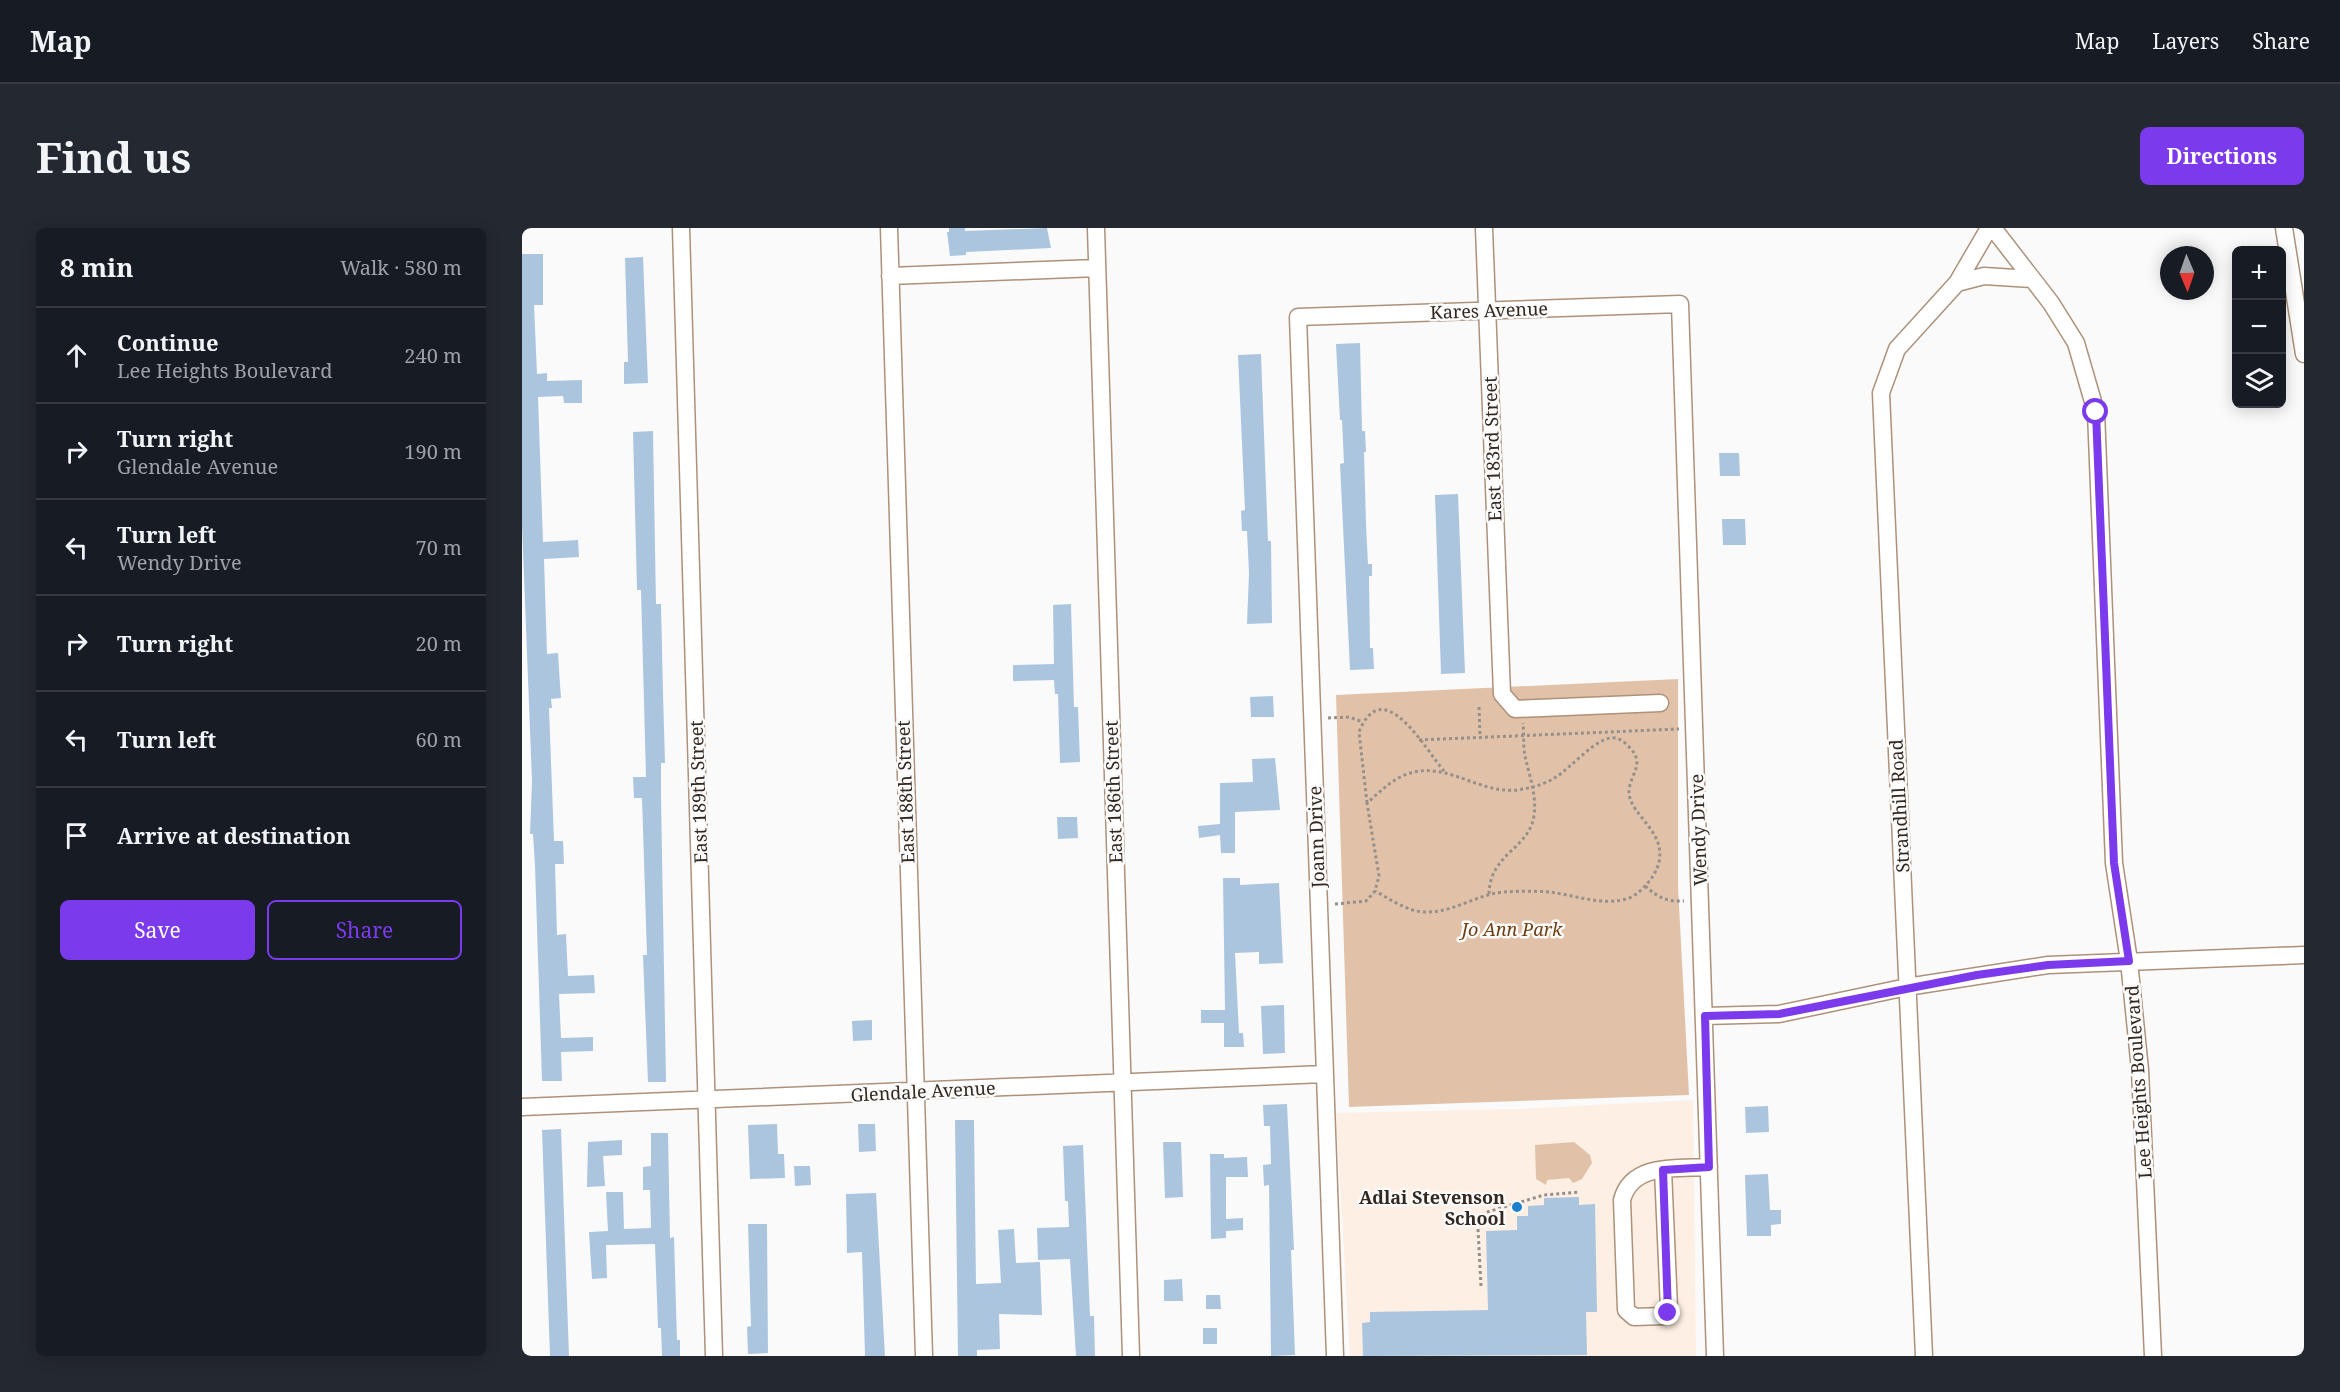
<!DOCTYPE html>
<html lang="en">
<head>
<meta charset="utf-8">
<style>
  :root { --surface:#171b24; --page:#242831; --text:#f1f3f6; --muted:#9ea1a6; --line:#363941; --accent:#7c3aed }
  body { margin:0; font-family:"Noto Serif",serif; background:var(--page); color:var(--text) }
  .controls { position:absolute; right:18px; top:18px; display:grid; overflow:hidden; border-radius:9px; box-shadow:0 3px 15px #0003 }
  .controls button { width:54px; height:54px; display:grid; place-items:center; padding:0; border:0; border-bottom:2px solid var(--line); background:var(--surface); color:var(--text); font:30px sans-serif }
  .compass { position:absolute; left:1638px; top:18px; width:54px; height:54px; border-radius:50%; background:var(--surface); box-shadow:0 3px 15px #0003; rotate:178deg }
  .stop { position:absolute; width:18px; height:18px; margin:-14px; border:4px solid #7c3aed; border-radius:50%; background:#fff }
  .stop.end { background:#7c3aed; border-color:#fff; box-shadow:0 2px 6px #0008 }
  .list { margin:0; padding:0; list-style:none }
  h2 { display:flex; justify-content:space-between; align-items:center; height:78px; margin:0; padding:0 24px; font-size:26px }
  h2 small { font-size:20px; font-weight:400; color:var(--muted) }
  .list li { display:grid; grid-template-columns:39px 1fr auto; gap:18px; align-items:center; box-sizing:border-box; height:96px; padding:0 24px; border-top:2px solid var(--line) }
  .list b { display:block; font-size:22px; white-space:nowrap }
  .list p { margin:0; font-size:20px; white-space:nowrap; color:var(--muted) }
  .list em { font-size:20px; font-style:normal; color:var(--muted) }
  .actions { display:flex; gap:12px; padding:18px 24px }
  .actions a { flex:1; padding:14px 0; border:2px solid var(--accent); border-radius:9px; text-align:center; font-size:21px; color:var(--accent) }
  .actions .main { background:var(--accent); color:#fff }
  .icon { flex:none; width:33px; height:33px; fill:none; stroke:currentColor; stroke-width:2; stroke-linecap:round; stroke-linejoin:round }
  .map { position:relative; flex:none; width:1782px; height:1128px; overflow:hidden; border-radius:9px }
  header { display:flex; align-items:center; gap:36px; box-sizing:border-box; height:84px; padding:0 30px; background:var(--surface); border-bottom:2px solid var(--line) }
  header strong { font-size:28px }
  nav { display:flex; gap:33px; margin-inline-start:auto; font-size:21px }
  .intro { display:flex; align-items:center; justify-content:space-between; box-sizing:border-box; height:144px; padding:0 36px }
  h1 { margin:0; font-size:42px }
  .button { padding:15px 27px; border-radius:9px; background:var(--accent); color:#fff; font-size:21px; font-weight:700 }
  main { display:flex; gap:36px; padding:0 36px }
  aside { flex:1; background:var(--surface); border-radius:9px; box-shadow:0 3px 15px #0003 }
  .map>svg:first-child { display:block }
</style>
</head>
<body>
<header>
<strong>Map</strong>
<nav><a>Map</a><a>Layers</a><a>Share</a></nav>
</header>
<div class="intro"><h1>Find us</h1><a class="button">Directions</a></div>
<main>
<aside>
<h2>8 min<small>Walk · 580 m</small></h2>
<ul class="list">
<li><svg class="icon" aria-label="ahead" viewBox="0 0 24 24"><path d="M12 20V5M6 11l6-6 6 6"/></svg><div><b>Continue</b><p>Lee Heights Boulevard</p></div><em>240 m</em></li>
<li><svg class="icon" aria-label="right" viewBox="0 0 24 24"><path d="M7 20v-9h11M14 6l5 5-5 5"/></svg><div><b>Turn right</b><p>Glendale Avenue</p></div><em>190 m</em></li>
<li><svg class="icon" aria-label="left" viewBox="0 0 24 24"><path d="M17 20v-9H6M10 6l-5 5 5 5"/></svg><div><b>Turn left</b><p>Wendy Drive</p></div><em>70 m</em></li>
<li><svg class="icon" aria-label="right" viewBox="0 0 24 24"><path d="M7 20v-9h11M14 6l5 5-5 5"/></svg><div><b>Turn right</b></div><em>20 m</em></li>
<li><svg class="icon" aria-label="left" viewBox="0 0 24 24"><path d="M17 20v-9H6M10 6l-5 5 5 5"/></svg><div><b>Turn left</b></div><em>60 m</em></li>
<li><svg class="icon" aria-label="arrive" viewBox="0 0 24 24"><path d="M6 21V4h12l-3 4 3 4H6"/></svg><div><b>Arrive at destination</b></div></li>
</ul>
<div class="actions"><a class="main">Save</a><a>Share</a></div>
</aside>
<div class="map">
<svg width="1782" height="1128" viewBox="0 0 1782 1128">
  <rect width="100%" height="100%" fill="#fafafa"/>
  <!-- built -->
  <path fill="#fdefe3" d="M1171 872 1174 1128H828L814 885 998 881Z"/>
  <!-- green -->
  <path fill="#e1c2a9" d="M1156 451V658L1167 867 827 879 814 467Z
    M1052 914 1068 927 1070 935 1060 951 1051 955 1047 950 1025 952 1024 957 1014 951 1013 917Z"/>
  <!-- building -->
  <path fill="#abc5df" d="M427 0H443V3L525 0 529 20 444 24V27L428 28 425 4H427Z
    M0 26H21V77H12L15 146 25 145V153L60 152V175H42L41 168 16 169 21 314 56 312 57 329 22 331 25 426 36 425 38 457 39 470 29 471 30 480H27L32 613H41L42 636H33L35 707 44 706 46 748 72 747 73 765 37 766 39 810 71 809V823L39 824 40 853H20L13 637 11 606H8L10 553 0 297Z
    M121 29 126 155 102 156V134H106L103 30Z
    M838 115 840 203H843L844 224H842L844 296 846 336H850V348H847L848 420H851L852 441 828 442 818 236 822 235 820 192H818L814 116Z
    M739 126 746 313H749L750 395 725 396 727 345 725 303H720L719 283 723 282 716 127Z
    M131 203 134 376H139L141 465 143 535H139V569L144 854H126L121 727H125L120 570H112L111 549H124L119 362H115L111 204Z
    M1197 225H1217L1218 248H1198Z
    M936 266 943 445 919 446 913 267Z
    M1200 291H1223L1224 317H1201Z
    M549 376 552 479H556L558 534 538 535 536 466H533L532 452 491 453V437L532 436 531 377Z
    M751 468 752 489H729L728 469Z
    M753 530 758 582 713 584V625H699L698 607 677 610 676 598 698 596V555L731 554 730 531Z
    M535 589H555L556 610 536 611Z
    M701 650H718V657L757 655 761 735 737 736V724L713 725 717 805H721L722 819H702V795H679V782H703Z
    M762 777 763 825 741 826 739 778Z
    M350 792V812L331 813 330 793Z
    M765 876 772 1022H769L773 1127 749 1128 747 957 742 958 741 937 749 936 748 898H742L741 877Z
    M1246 878 1247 904 1224 905 1223 879Z
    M433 892H452L454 1056 479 1055 476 1002 492 1001 494 1035 518 1034 520 1087 477 1086 478 1121 455 1122V1128H436Z
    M255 896 256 926H262L263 950 228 951 226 897Z
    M336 896H353L354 923 337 924Z
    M39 901 47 1128H28L20 902Z
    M129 905H146L148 1010 152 1009 155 1112H158V1128H140L139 1100H136L133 1016 84 1017 85 1050 70 1051 67 1004 86 1003 84 964H101L102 1001 129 1000 128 962H121V939L129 938Z
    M100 912V927L81 928 83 958 65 959 66 914Z
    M641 914H659L661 969 643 970Z
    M561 917 568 1088H572L573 1128H554L548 1031 516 1032 515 1000 547 999 546 973H543L541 918Z
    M688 926H702V930L725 929 726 949H704V991L721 990V1002L704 1003V1010L689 1011Z
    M272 938H288L289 957 273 958Z
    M1246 946 1248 982H1259V996L1249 997V1008H1225L1223 947Z
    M354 965 363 1128H343L340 1024 325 1025 324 966Z
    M1057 969V977L1073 976 1075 1084H1064L1065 1127 841 1128 840 1095 848 1094V1084L966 1082 964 1003 995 1002V988H1006V978L1022 977V970Z
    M226 996H245L246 1125 226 1126 225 1099 229 1098Z
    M660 1051 661 1073H642V1052Z
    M684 1067H698L699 1081H684Z
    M681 1100H695V1116H681Z"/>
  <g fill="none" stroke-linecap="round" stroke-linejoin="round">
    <!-- minor casing -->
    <g stroke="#ad917a" stroke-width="19">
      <path id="minor" d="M159 0 192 1128
        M367 0 402 1128
        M574 0 609 1128
        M962 0 980 466 993 481 1138 475
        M1471 0 1529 75 1554 115 1574 184 1592 635 1607 733 1618 842 1631 1128
        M1762 0 1782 126
        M368 48 575 40
        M1435 55 1462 48 1510 51
        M1183 788 1257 786 1385 759 1526 737 1782 727
        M0 879 802 846
        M1141 942 1147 1080 1142 1088 1112 1089 1104 1082 1100 972C1110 934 1156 941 1187 939
        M813 1128 776 89 1158 76 1193 1128
        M1402 1128 1359 165 1375 121 1435 55 1467 0"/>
    </g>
    <!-- path -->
    <path stroke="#95908b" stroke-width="3" stroke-dasharray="3 3" stroke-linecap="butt" d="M957 479 958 509
      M806 490 827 489 841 494
      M897 512 1157 501
      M845 575 837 504C861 444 903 521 922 543
      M1123 658C1136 669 1144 674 1162 673
      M967 666C968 625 1007 621 1012 588 1015 567 1007 547 1003 528 1001 517 1002 506 1001 495
      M813 676 844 673 853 663 857 648 845 575C858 564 869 552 885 546 924 532 956 566 995 562 1009 560 1022 557 1034 549 1049 540 1076 507 1093 510 1099 511 1105 516 1108 520 1123 536 1109 545 1107 562 1105 589 1156 607 1131 648 1125 657 1115 668 1104 671 1080 678 1052 667 1028 664 1013 663 997 663 982 664 955 666 931 685 903 684 886 684 868 671 853 663
      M959 1058 956 1001V993L962 985 1022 967 1058 964"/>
    <!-- minor -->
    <use href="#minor" stroke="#fff" stroke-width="16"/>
  </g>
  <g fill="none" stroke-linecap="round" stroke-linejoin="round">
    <!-- route -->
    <path stroke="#7c3aed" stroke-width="8" d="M1146 1085 1141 942 1187 939 1183 788 1257 786 1455 747 1526 737 1607 733 1592 635 1574 184"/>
  </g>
  <!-- markers -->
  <circle fill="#1d80cc" stroke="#fafafa" stroke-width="2" cx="995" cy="979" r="6"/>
  <g text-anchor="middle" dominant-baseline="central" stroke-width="5" stroke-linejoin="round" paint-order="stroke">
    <!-- street labels -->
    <g font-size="18" fill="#33281f" stroke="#fafafa">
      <text transform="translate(967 82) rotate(-2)">Kares Avenue</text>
      <text transform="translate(970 221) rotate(-92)">East 183rd Street</text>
      <text transform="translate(176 564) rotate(-92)">East 189th Street</text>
      <text transform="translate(383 564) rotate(-92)">East 188th Street</text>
      <text transform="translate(591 564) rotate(-92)">East 186th Street</text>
      <text transform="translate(1377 578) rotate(-93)">Strandhill Road</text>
      <text transform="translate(1176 602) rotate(-92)">Wendy Drive</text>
      <text transform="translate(794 609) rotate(-92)">Joann Drive</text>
      <text transform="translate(1616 854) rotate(-94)">Lee Heights Boulevard</text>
      <text transform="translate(401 863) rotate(-3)">Glendale Avenue</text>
    </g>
    <!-- park labels -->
    <g font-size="18" font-style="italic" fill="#6e4011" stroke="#fafafa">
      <text x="990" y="701">Jo Ann Park</text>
    </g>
    <!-- poi labels -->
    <g font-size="18" font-weight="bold" fill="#33281f" stroke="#fafafa" text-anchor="end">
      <text x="983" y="969">Adlai Stevenson<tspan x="983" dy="21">School</tspan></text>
    </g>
  </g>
</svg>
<div class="controls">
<button>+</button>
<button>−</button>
<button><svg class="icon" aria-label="layers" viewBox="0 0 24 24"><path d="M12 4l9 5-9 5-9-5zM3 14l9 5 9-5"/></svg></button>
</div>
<svg class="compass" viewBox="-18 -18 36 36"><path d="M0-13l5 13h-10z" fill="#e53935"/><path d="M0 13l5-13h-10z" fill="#9ea1a6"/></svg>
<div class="stop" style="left:1574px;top:184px"></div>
<div class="stop end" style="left:1146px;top:1085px"></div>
</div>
</main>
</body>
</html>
